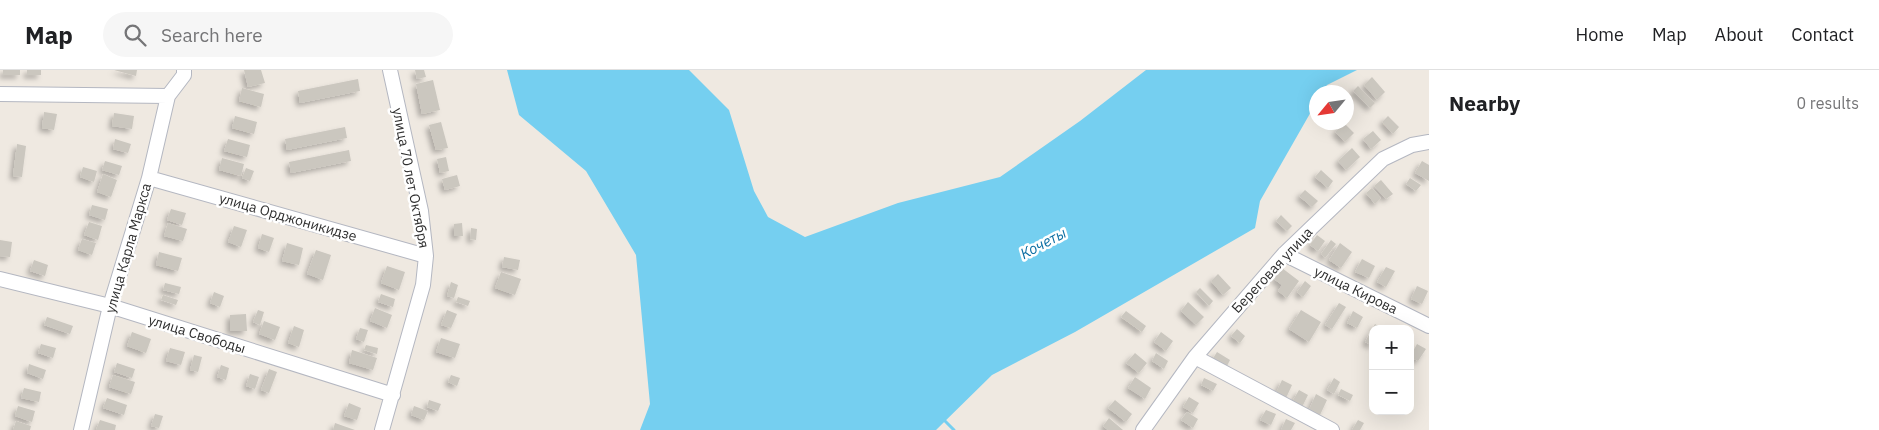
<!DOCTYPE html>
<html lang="en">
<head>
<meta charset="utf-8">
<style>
  :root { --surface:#fff; --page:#f6f6f6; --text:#202124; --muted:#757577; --line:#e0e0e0 }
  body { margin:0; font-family:"IBM Plex Sans",sans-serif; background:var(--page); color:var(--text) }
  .controls { position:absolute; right:15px; bottom:15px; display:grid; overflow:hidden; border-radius:10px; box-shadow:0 5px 20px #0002 }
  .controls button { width:45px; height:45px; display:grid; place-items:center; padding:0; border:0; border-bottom:1px solid var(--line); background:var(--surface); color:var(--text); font:25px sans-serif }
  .compass { position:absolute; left:1309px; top:15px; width:45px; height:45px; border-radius:50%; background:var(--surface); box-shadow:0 5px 20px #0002; rotate:241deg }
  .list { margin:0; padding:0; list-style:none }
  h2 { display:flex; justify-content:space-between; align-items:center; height:65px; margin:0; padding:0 20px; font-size:21px }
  h2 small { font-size:16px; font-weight:400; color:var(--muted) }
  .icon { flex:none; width:28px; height:28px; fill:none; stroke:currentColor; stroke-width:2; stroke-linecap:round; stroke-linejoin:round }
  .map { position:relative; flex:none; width:1429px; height:360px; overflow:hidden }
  header { display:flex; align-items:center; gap:30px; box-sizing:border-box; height:70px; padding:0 25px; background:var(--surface); border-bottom:1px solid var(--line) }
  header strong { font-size:24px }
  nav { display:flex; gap:28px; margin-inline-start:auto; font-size:18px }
  .search { width:350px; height:45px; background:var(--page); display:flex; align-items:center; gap:12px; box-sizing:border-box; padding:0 18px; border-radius:28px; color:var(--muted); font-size:19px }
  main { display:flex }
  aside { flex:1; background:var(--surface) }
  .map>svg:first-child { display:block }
</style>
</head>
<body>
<header>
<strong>Map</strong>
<div class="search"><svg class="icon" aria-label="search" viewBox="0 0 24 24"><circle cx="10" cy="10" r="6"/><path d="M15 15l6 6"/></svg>Search here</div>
<nav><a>Home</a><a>Map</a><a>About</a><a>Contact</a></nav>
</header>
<main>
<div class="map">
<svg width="1429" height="360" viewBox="0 0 1429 360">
  <defs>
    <filter id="shadow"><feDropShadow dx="-3.5" dy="3.5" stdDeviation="2.5" flood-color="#0004"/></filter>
  </defs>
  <rect width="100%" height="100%" fill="#efe9e1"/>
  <!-- water -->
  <path fill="#75cff0" d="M507 0H689L729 40 754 121 768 147 805 167 898 133 1000 107 1080 51 1146 0H1357L1327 15 1323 22H1316V33L1260 131 1255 158 1075 262 992 305 936 360H640L650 334 636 185 586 101 519 45Z"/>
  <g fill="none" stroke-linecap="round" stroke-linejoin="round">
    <!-- stream -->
    <path stroke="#75cff0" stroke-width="3" d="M943 349 954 360"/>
  </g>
  <!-- building -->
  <path fill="#cbc7bf" filter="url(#shadow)" d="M3 0H20V5H3Z
    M27 0H41V5H27Z
    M114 0H137L136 6Z
    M244 0H261L265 13 248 17Z
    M415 0H424L426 7 417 9Z
    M1372 7 1385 22 1377 30 1364 15Z
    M358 9 360 21 300 33 298 21Z
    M433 10 440 40 422 44 416 14Z
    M1358 16 1375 33 1370 38 1353 21Z
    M242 18 264 24 261 37 239 31Z
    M44 42 57 44 54 60 42 58Z
    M114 43 134 46 132 59 112 56Z
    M235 46 257 52 254 64 232 58Z
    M1388 46 1399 57 1393 64 1382 52Z
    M441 52 448 78 436 80 429 55Z
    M1344 53 1354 63 1345 72 1335 62Z
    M345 57 347 68 287 80 285 69Z
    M1373 61 1381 70 1371 79 1363 69Z
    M115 69 131 74 128 83 113 79Z
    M228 69 250 75 247 87 224 81Z
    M17 74 26 76 22 107 13 106Z
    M1352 78 1360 87 1346 100 1338 91Z
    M349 80 351 91 291 103 289 92Z
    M446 87 449 101 440 103 437 89Z
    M222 88 244 94 241 106 219 100Z
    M105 91 122 96 119 105 102 100Z
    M1422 91 1429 95V111L1415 103Z
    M83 97 97 101 94 112 80 107Z
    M246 98 254 101 250 111 242 108Z
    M1321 100 1333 111 1328 118 1315 107Z
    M103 104 117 110 111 127 97 122Z
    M457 105 460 116 445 120 442 109Z
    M1410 108 1421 115 1416 121 1406 114Z
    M1381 110 1393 124 1386 129 1374 116Z
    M1372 118 1381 128 1375 134 1366 123Z
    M1305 120 1318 131 1312 137 1299 126Z
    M92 135 108 139 105 150 89 145Z
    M171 139 186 143 182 155 167 150Z
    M1281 145 1292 156 1287 161 1276 151Z
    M89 152 102 156 98 170 84 165Z
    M168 153 187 159 183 171 164 166Z
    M462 153 463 166H454V154Z
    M234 156 247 160 241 177 228 172Z
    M471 158 477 159 476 170 470 169Z
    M262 164 274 168 269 182 258 178Z
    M1317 165 1325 171 1318 181 1310 175Z
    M82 169 96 173 92 185 78 180Z
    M0 170 12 172 10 187 0 186Z
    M1331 170 1336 174 1325 188 1321 184Z
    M287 173 303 178 299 195 282 191Z
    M1340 173 1352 182 1341 198 1329 190Z
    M316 180 331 185 323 210 307 204Z
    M159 182 182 188 178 201 156 195Z
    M504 187 520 190 518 200 502 197Z
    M1362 189 1375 196 1369 208 1355 202Z
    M34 190 48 195 45 206 30 201Z
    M387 196 405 202 399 220 381 213Z
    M1386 197 1395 201 1386 217 1377 212Z
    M1282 198 1299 211 1287 228 1278 221 1282 215 1274 209Z
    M501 202 521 209 515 225 495 218Z
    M1218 204 1231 218 1223 225 1211 211Z
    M1305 211 1311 216 1303 227 1297 222Z
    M451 212 458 215 454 228 447 226Z
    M165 213 181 217 179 224 163 220Z
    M1417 216 1428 221 1422 234 1411 229Z
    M1200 218 1213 231 1209 236 1196 222Z
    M214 222 224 226 220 237 210 233Z
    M381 224 395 229 393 237 378 232Z
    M163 225 178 230 176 235 161 230Z
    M458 227 470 231 468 236 456 232Z
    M1188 232 1204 247 1196 255 1181 241Z
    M1339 233 1346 237 1332 259 1325 255Z
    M375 238 392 245 387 258 370 251Z
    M258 240 264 242 260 255 253 252Z
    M447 240 457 244 451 258 441 255Z
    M1301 240 1321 252 1309 272 1289 259Z
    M1126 241 1146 256 1142 262 1121 247Z
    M1353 241 1363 247 1357 258 1347 253Z
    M246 244 247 261H230V245Z
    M47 247 73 256 70 264 44 255Z
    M264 251 280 257 275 270 259 264Z
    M1375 254 1383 259H1373V276L1365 272Z
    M294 256 304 260 299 277 288 273Z
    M360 258 368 260 364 272 356 269Z
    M1237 259 1245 266 1240 273 1231 266Z
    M132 262 151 269 146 283 127 276Z
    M1161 262 1173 271 1166 281 1154 272Z
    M441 268 460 274 455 288 436 282Z
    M41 274 56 278 53 288 38 283Z
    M1417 274 1426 279 1418 291 1410 287Z
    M366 275 378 278 377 284 364 280Z
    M170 278 185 282 181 295 166 291Z
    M352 280 377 288 373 300 349 293Z
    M1217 282 1230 290 1226 298 1212 290Z
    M1135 283 1147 293 1139 303 1126 293Z
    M1156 283 1168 291 1164 299 1152 291Z
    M194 285 202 287 198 302 190 300Z
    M117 293 135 299 132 308 114 302Z
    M29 294 46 300 43 309 27 303Z
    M221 295 229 298 226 310 217 307Z
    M269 299 277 302 269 323 261 320Z
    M250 304 259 307 255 319 246 316Z
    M113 305 135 312 131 324 109 317Z
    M451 305 460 308 457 316 448 312Z
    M1135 307 1151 318 1145 329 1128 318Z
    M1204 308 1217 314 1213 321 1201 315Z
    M1334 308 1340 312 1334 324 1327 320Z
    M1282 310 1292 315 1286 328 1276 323Z
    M24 318 41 322 39 332 21 328Z
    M1341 319 1353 325 1350 331 1338 325Z
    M1299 320 1308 325 1302 337 1292 332Z
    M1316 324 1327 330 1320 345 1309 340Z
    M1189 327 1199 333 1193 343 1183 337Z
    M107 328 127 335 124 345 103 338Z
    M429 330 441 334 438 341 427 337Z
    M1115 330 1132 344 1126 352 1108 338Z
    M349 333 361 338 357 350 344 346Z
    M18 336 35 341 32 352 15 346Z
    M414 336 428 341 424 350 411 345Z
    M1266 340 1276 344 1271 355 1260 350Z
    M1187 342 1198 349 1193 358 1181 350Z
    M155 344 163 346 159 358 151 356Z
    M1109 348 1123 360H1108L1103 356Z
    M1286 349 1295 353 1291 360H1281Z
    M100 350 116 355 115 360H96Z
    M1358 350 1364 353 1360 360H1352Z
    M16 351 31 356 30 360H13Z
    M335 353 355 360H333Z"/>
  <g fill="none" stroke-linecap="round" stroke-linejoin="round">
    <!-- minor casing -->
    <g stroke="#b4b7c1" stroke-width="16">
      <path id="minor" d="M0 24 168 26
        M149 108 426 186
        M1284 184 1429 256
        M0 209 110 236 393 325
        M1195 287 1332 360
        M81 360 110 236 149 108 168 26 184 5V0
        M382 360 423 215 426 186 421 141 390 0
        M1143 360 1195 287 1284 184 1383 89 1412 75 1429 72"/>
    </g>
    <!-- minor -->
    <use href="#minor" stroke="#fff" stroke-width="14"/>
  </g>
  <g text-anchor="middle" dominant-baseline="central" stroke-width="5" stroke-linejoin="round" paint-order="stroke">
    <!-- street labels -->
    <g font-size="14" fill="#2e2e2e" stroke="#fff">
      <text transform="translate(411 108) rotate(79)">улица 70 лет Октября</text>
      <text transform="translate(288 147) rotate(16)">улица Орджоникидзе</text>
      <text transform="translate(128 178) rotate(-74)">улица Карла Маркса</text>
      <text transform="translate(1272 200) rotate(-47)">Береговая улица</text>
      <text transform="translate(1356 220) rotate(26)">улица Кирова</text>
      <text transform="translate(197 264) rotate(17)">улица Свободы</text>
    </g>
    <!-- water labels -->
    <g font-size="15" font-style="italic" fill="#0d6fa3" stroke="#fff">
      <text transform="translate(1043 173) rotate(-28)">Кочеты</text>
    </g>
  </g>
</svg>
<div class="controls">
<button>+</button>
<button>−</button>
</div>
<svg class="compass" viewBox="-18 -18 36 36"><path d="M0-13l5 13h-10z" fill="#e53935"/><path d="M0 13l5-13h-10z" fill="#757577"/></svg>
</div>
<aside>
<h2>Nearby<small>0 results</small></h2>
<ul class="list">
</ul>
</aside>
</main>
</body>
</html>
